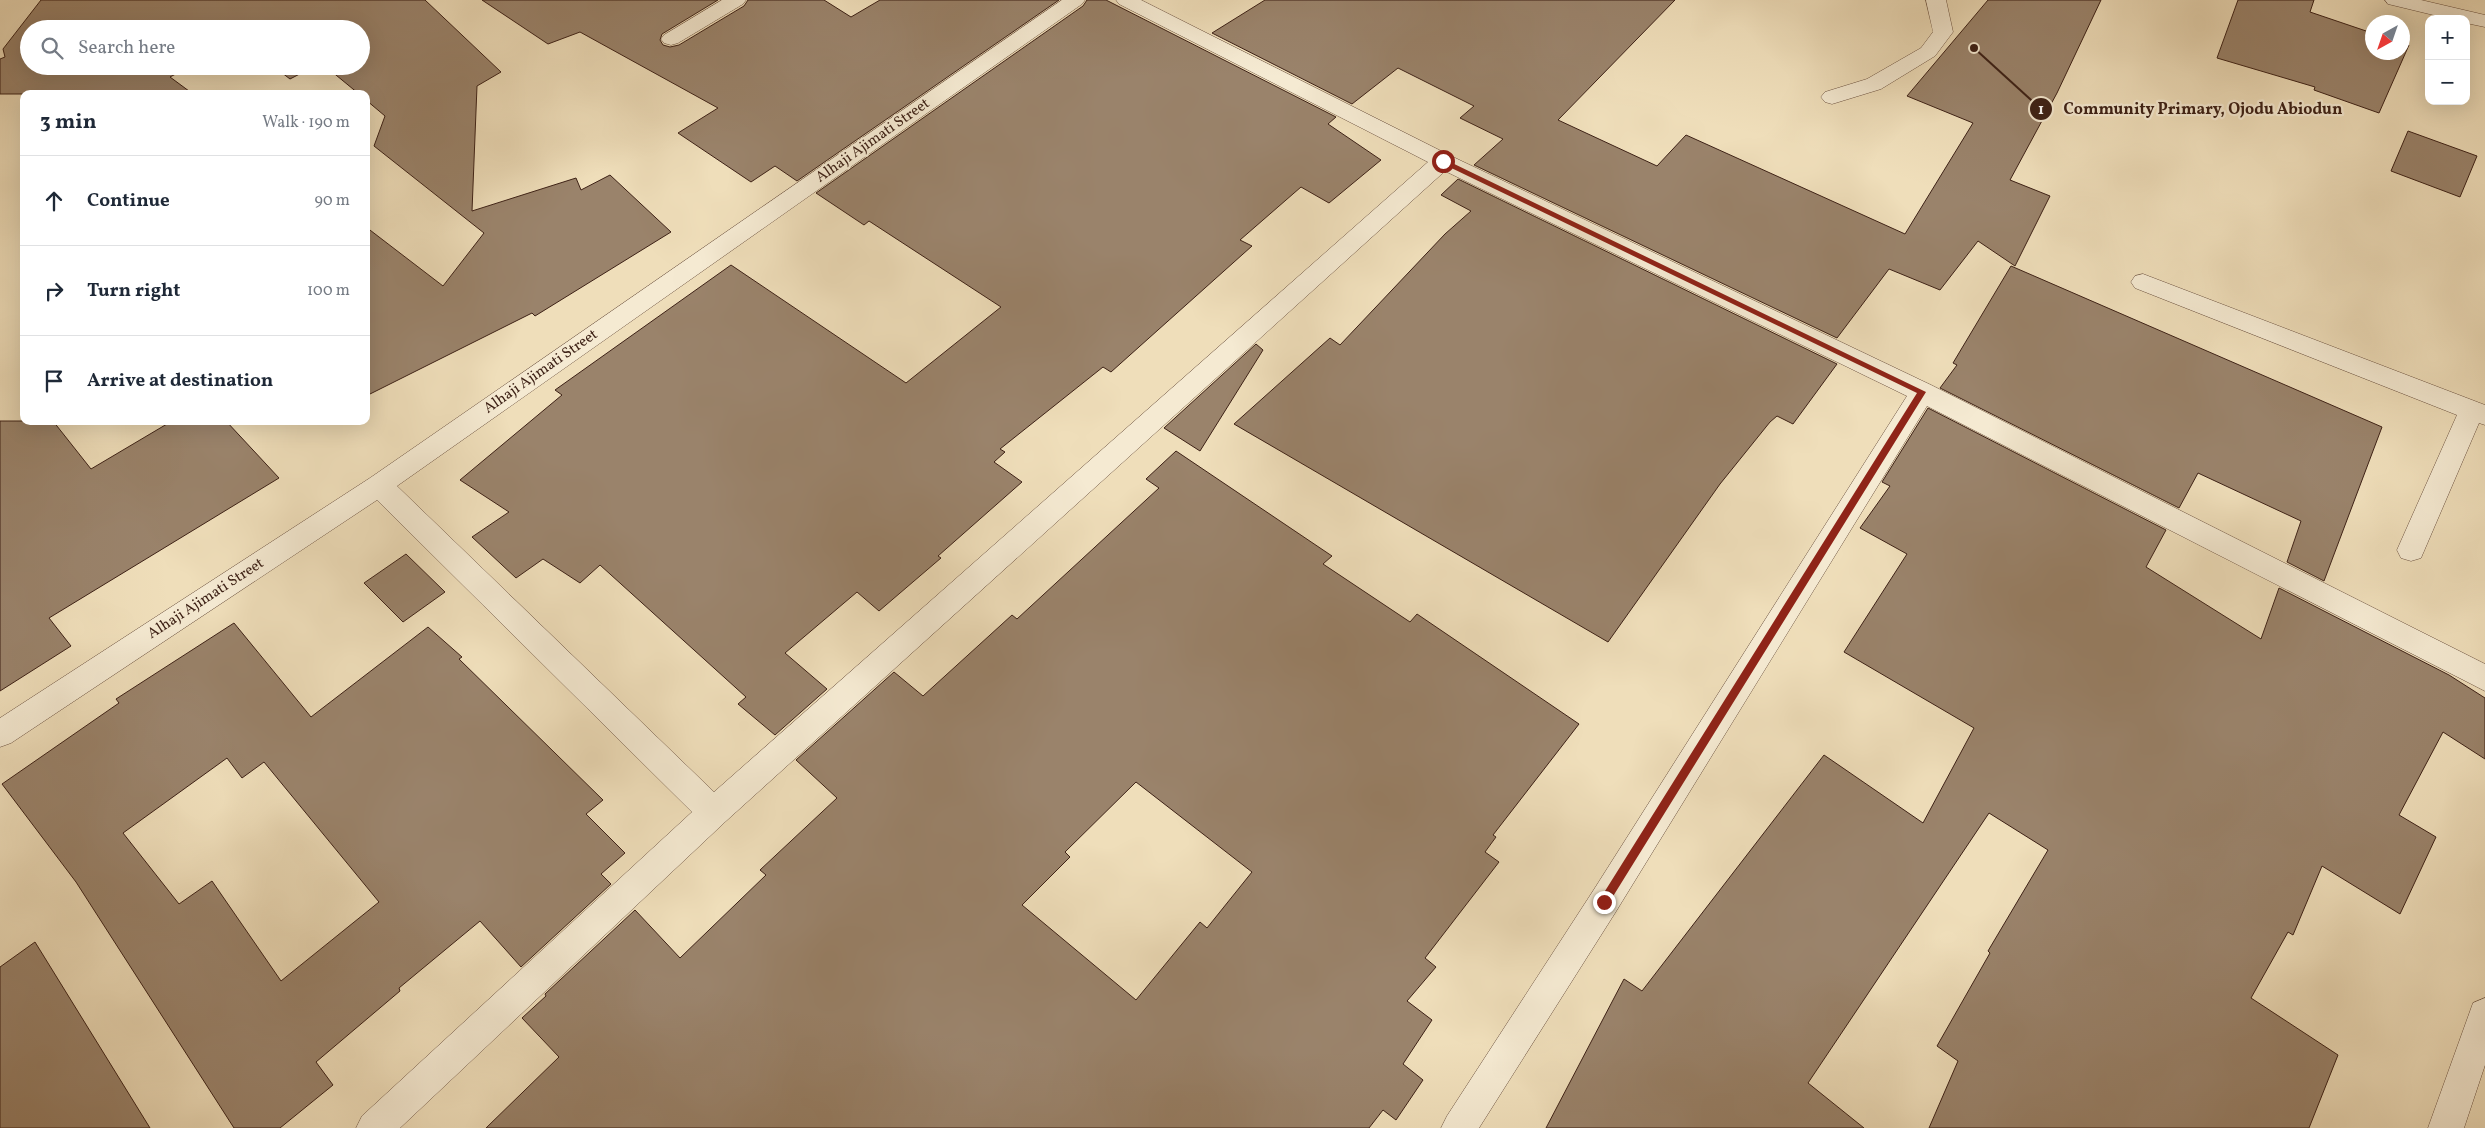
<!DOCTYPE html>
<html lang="en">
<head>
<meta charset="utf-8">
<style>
  :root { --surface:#fff; --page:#f2f2f3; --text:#1f2937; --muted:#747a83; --line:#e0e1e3 }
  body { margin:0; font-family:Vollkorn,serif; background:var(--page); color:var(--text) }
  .controls { position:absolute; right:15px; top:15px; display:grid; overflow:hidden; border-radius:10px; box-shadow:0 5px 20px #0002 }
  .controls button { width:45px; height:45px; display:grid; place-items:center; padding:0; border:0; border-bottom:1px solid var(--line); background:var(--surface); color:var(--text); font:25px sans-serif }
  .compass { position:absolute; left:2365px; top:15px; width:45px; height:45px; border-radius:50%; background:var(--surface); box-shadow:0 5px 20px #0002; rotate:220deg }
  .stop { position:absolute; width:15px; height:15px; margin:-11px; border:4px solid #8f2418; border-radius:50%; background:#fff }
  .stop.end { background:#8f2418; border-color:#fff; box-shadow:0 1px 5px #0008 }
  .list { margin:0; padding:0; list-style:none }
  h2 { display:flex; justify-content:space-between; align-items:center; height:65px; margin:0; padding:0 20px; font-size:21px }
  h2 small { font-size:16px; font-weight:400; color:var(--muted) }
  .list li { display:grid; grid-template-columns:32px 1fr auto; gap:15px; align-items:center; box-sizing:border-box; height:90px; padding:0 20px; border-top:1px solid var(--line) }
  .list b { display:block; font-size:19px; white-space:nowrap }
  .list em { font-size:16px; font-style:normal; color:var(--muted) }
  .icon { flex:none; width:28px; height:28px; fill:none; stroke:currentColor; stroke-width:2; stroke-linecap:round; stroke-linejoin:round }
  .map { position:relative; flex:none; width:2485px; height:1128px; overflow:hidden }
  .search { position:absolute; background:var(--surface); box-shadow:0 5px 20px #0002; left:20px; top:20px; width:350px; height:55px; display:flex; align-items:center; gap:12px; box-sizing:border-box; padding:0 18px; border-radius:28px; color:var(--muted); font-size:19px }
  .panel { position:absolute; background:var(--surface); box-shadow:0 5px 20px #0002; left:20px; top:90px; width:350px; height:335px; border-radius:10px }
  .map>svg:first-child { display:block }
</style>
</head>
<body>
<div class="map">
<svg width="2485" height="1128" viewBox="0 0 2485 1128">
  <rect width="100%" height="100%" fill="#efdeba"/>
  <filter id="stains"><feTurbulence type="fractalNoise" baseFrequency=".004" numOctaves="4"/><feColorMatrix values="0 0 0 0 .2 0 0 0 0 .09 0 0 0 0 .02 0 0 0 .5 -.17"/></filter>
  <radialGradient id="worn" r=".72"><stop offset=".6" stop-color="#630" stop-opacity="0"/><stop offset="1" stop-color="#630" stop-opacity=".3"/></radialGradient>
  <!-- building -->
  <path fill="#9a836b" stroke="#3d2116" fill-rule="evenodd" d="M41 0H425L501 72 477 86 472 211 576 178 581 190 610 175 671 232 535 316 532 313 366 396V227L443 286 484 233 374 146 385 116 366 100V94H359L325 66H361V29H29V66H191L170 77 193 94H0V59L5 57 3 49Z
    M482 0H718L662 34 660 40 663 45 670 47 679 45 744 6 748 0H824L851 17 880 0H1059L797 181 775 166 751 182 678 133 718 108 580 32 548 44Z
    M1087 0H1106L1336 117 1328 124 1381 160 1329 203 1301 187 1240 240 1252 246 1111 372 1103 367 1000 449 1005 452 994 462 1022 482 938 556 941 558 879 611 857 592 785 653 827 689 775 735 738 704 746 697 600 565 580 583 543 559 516 578 472 537 509 512 460 480 562 395 555 390 731 265 906 383 1001 307 869 221 864 225 816 193 1083 6Z
    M1265 0H1675L1558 120 1657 166 1686 135 1905 234 1973 123 1907 96 1988 0H2101L2057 93 2010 180 2050 196 2015 266 1978 241 1940 290 1889 269 1837 338 1474 165 1503 139 1460 118 1474 106 1398 68 1352 104 1212 33Z
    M2238 0H2314L2310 12 2372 33V52H2402V43L2409 45 2379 113 2314 90 2315 87 2217 58Z
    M273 66H315L290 79Z
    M2408 131 2477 156 2460 197 2391 171Z
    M1458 179 1837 364 1793 424 1777 416 1770 422 1720 484 1608 642 1234 424 1330 338 1340 345 1445 234 1471 211 1441 195Z
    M2011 266 2382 427 2324 581 2287 562 2301 521 2198 473 2179 508 1940 388 1957 365 1953 363Z
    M1256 344 1263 350 1200 451 1164 428Z
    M1928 408 2166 530 2146 567 2261 639 2279 588 2449 675 2485 698V759L2443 732 2399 815 2436 837 2400 914 2322 866 2293 935 2288 932 2251 998 2338 1055 2309 1128H1929L1958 1061 1937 1046 1990 953 1988 951 2048 850 1989 813 1808 1083 1864 1128H1546L1624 979 1642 991 1824 755 1923 823 1974 728 1844 652 1907 554 1860 528 1890 486 1882 482Z
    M0 421H53L91 469 172 421H226L279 478 49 618 71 646 0 691Z
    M1176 451 1332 556 1323 564 1410 622 1417 614 1579 724 1493 835 1496 837 1485 852 1499 862 1425 958 1436 967 1407 1001 1432 1020 1403 1064 1423 1080 1396 1120 1383 1110 1369 1128H486L559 1057 522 1018 546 996 545 994 635 910 680 958 766 875 760 870 837 798 796 760 894 672 923 696 1012 615 1017 619 1159 488 1146 479ZM1136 782 1252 872 1207 928 1200 922 1136 1000 1022 905 1070 857 1065 852Z
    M406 554 445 592 403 622 364 583Z
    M234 623 311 717 428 627 462 657 459 659 603 800 586 814 625 853 601 874 611 884 521 967 480 921 399 988 400 991 316 1062 333 1085 280 1128H234L76 882 2 784 119 703 116 699ZM227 758 242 778 264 762 379 902 281 981 212 881 179 904 123 833Z
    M35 942 150 1128H0V967Z"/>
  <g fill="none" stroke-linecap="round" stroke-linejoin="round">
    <!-- minor casing -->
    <g stroke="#6a503f" stroke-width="1">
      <path id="minor" d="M722 0H746L743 4 678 43 671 45 664 43 661 39 664 35Z
        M1062 0H1085L1082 4 397 486 714 792 1428 162 1119 4 1116 0H1141L1451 156 1931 385 2485 664V691L1927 406 1615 913 1479 1128H1441L1447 1116 1593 891 1907 396 1445 171 725 822 400 1128H356L362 1116 692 812 377 500 11 743 0 747V718L370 478Z
        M1926 0H1946L1953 32 1935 56 1881 89 1832 104 1825 102 1821 97 1825 92 1867 79 1921 48 1933 32Z
        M2385 0H2421L2485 15V27L2466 23V19H2450L2388 4Z
        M2143 274 2485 405V425L2479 423 2421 558 2411 561 2401 558 2397 550 2457 415 2135 288 2131 282 2135 276Z
        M2485 998V1065L2464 1128H2428L2473 1003Z"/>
    </g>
    <!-- minor -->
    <use href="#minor" fill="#f5ead2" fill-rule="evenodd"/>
  </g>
  <!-- route -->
  <path fill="#8f2418" d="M1441 160H1446L1926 392 1607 906 1604 907 1599 902 1600 899 1917 393 1441 163Z"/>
  <g text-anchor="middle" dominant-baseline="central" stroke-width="4.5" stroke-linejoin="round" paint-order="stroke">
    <!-- street labels -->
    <g font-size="15" fill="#3d2116" stroke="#f5ead2">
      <text transform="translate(873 141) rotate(-35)">Alhaji Ajimati Street</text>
      <text transform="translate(541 372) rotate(-35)">Alhaji Ajimati Street</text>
      <text transform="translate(206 599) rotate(-33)">Alhaji Ajimati Street</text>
    </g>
  </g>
  <!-- callouts -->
  <path fill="none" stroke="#3d2116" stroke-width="2" d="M1974 48L2041 109"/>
  <g fill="#3d2116" stroke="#f5ead2" stroke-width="2">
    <circle cx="1974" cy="48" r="5"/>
    <circle cx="2041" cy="109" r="12"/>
  </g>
  <g font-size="15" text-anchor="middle" font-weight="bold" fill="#fff">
    <text x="2041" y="114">1</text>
  </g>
  <g font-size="16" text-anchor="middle" font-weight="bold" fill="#3d2116" stroke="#f5ead2" stroke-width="4.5" stroke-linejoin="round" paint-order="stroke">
    <text x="2203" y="114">Community Primary, Ojodu Abiodun</text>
  </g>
  <rect width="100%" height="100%" filter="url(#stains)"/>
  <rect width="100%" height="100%" fill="url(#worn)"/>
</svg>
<div class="controls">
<button>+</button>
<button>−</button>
</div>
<svg class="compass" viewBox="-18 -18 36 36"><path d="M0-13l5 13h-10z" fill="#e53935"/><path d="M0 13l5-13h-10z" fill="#747a83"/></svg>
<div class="stop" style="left:1443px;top:161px"></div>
<div class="stop end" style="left:1604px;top:902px"></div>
<div class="search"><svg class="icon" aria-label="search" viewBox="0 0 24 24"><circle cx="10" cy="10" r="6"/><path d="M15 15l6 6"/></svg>Search here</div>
<section class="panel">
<h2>3 min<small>Walk · 190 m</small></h2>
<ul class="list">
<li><svg class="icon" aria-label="ahead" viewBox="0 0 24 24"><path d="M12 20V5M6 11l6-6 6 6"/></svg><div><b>Continue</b></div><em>90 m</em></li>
<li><svg class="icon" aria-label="right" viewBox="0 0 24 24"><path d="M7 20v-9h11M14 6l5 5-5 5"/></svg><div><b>Turn right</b></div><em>100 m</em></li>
<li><svg class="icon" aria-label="arrive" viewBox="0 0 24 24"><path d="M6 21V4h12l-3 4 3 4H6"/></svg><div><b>Arrive at destination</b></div></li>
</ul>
</section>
</div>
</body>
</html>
